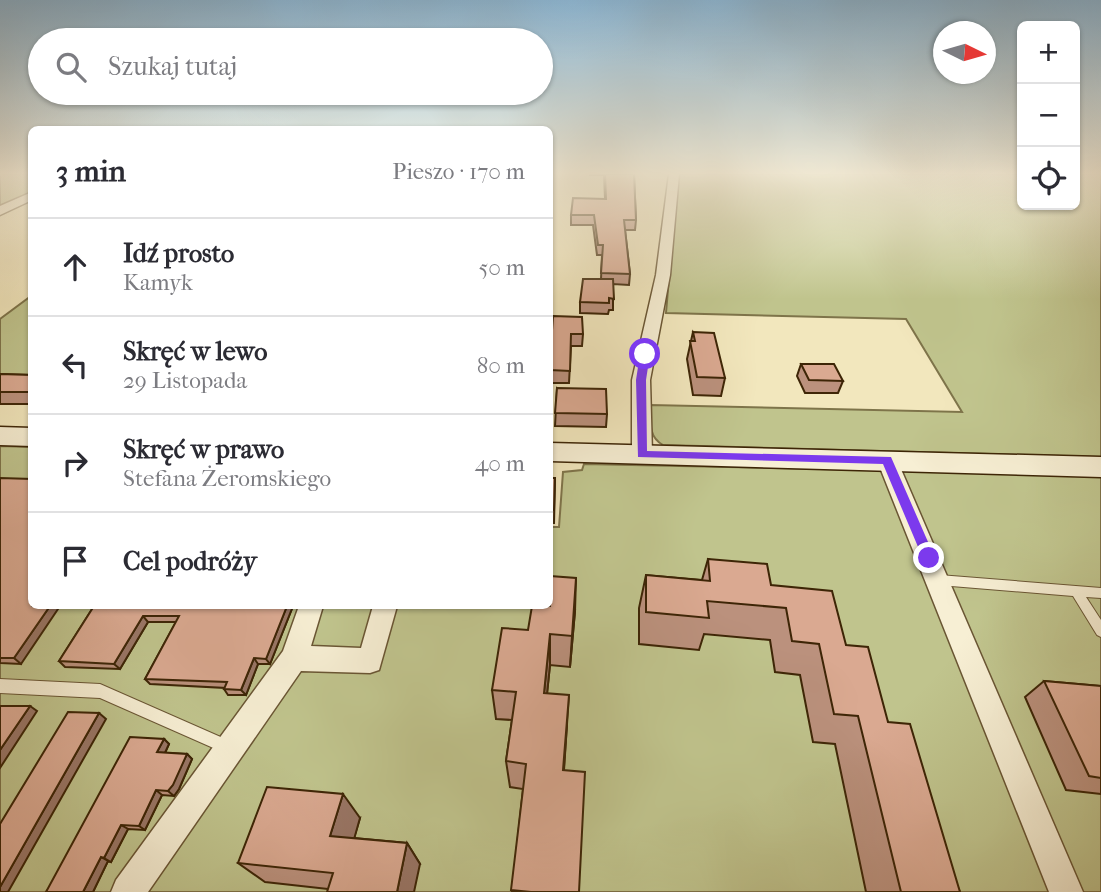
<!DOCTYPE html>
<html lang="pl">
<head>
<meta charset="utf-8">
<style>
  :root { --surface:#fff; --page:#f7f7f7; --text:#2b2b33; --muted:#7c7c81; --line:#e1e1e2 }
  body { margin:0; font-family:"IM FELL French Canon",serif; background:var(--page); color:var(--text) }
  .controls { position:absolute; right:21px; top:21px; display:grid; overflow:hidden; border-radius:10px; box-shadow:0 2px 5px #0004 }
  .controls button { width:63px; height:63px; display:grid; place-items:center; padding:0; border:0; border-bottom:2px solid var(--line); background:var(--surface); color:var(--text); font:35px sans-serif }
  .compass { position:absolute; left:933px; top:21px; width:63px; height:63px; border-radius:50%; background:var(--surface); box-shadow:0 2px 5px #0004; rotate:95deg }
  .stop { position:absolute; width:21px; height:21px; margin:-16px; border:5px solid #7c3aed; border-radius:50%; background:#fff }
  .stop.end { background:#7c3aed; border-color:#fff; box-shadow:0 2px 7px #0008 }
  .list { margin:0; padding:0; list-style:none }
  h2 { display:flex; justify-content:space-between; align-items:center; height:91px; margin:0; padding:0 28px; font-size:30px }
  h2 small { font-size:23px; font-weight:400; color:var(--muted) }
  .list li { display:grid; grid-template-columns:46px 1fr auto; gap:21px; align-items:center; box-sizing:border-box; height:98px; padding:0 28px; border-top:2px solid var(--line) }
  .list b { display:block; font-size:26px; white-space:nowrap }
  .list p { margin:0; font-size:23px; white-space:nowrap; color:var(--muted) }
  .list em { font-size:23px; font-style:normal; color:var(--muted) }
  .icon { flex:none; width:38px; height:38px; fill:none; stroke:currentColor; stroke-width:2; stroke-linecap:round; stroke-linejoin:round }
  .map { position:relative; flex:none; width:1101px; height:892px; overflow:hidden }
  .search { position:absolute; background:var(--surface); box-shadow:0 2px 5px #0004; left:28px; top:28px; width:525px; height:77px; display:flex; align-items:center; gap:18px; box-sizing:border-box; padding:0 24px; border-radius:38px; color:var(--muted); font-size:26px }
  .panel { position:absolute; background:var(--surface); box-shadow:0 2px 5px #0004; left:28px; top:126px; width:525px; height:483px; border-radius:10px }
  .map>svg:first-child { display:block }
</style>
</head>
<body>
<div class="map">
<svg width="1101" height="892" viewBox="0 0 1101 892">
  <rect width="100%" height="100%" fill="#f2e7bd"/>
  <filter id="stains"><feTurbulence type="fractalNoise" baseFrequency=".00286" numOctaves="4"/><feColorMatrix values="0 0 0 0 .2 0 0 0 0 .09 0 0 0 0 .02 0 0 0 .5 -.17"/></filter>
  <radialGradient id="worn" r=".72"><stop offset=".6" stop-color="#630" stop-opacity="0"/><stop offset="1" stop-color="#630" stop-opacity=".3"/></radialGradient>
  <!-- green -->
  <path fill="#c0c48d" stroke="#7e744a" stroke-width="2" d="M0 174H31V192L0 208Z
    M678 174H1022V205H1075V174H1101V457L663 445C647 436 651 420 651 405L962 412 906 319 666 313Z
    M31 296V378L0 377V319Z
    M0 446 31 447 32 606H550V527H559L563 472 582 470 584 464 1101 475V892H0Z"/>
  <g fill="none" stroke-linecap="round" stroke-linejoin="round">
    <!-- lane casing -->
    <g stroke="#6a5634" stroke-width="2">
      <path id="lane" d="M939 575 1101 588V598L1086 597 1101 620V637L1097 635 1073 596 939 585 935 584 933 580 935 576Z
        M0 679 100 684 232 742 234 747 232 752 227 754 100 698 0 693Z"/>
    </g>
    <!-- street casing -->
    <g stroke="#6a5634" stroke-width="3">
      <path id="street" d="M669 174H679L670 275 650 380 652 454 642 461 632 454V380L656 275Z
        M32 192V200L0 215V206Z
        M887 453 897 460 1083 892H1049L877 460Z
        M299 606H323L311 646 361 648 373 606H397L379 670 370 673 301 671 148 892H111L116 880 283 651Z"/>
    </g>
    <!-- secondary casing -->
    <g stroke="#3d2506" stroke-width="3">
      <path id="secondary" d="M0 427 32 428V446L0 445Z
        M550 443 1101 457V477L550 461Z"/>
    </g>
    <!-- lane -->
    <use href="#lane" fill="#f7efd4" fill-rule="evenodd"/>
    <!-- street -->
    <use href="#street" fill="#f7efd4" fill-rule="evenodd"/>
    <!-- secondary -->
    <use href="#secondary" fill="#f7efd4" fill-rule="evenodd"/>
  </g>
  <!-- wall -->
  <path fill="#bb917d" stroke="#3d2506" stroke-width="2" d="M590 174H634L636 220 635 230H625L630 274 629 285 613 284V310H609L608 314 580 313V302L601 279 602 255H597L593 225H571V215L605 199 604 175H590Z
    M553 316 583 334 582 346H571L569 383H550V345H551Z
    M693 332 725 378 721 396 693 395 687 359Z
    M801 364 843 381 838 393H805L797 376Z
    M0 374 32 375V404H0Z
    M557 388 607 414 606 427 555 426Z
    M0 478 21 664 0 663Z
    M550 478H555L554 523H550Z
    M708 559 771 585 846 645 888 722 960 892H866L835 744 813 742 800 675 775 672 770 640 704 634 699 650 639 644V608L646 575 702 580Z
    M94 606H293L270 664H258L246 695H228L224 689 225 688 150 684 145 679 176 622H148L120 669 65 667 59 661Z
    M575 611 570 667 550 665 547 694 567 724 564 770 579 892H512L523 789 510 787 506 761 512 720 496 719 492 690 528 630Z
    M1044 681 1101 686V794L1066 790 1025 697Z
    M164 739 169 744 165 753 187 754 192 759 179 789 174 796 162 795 145 830 128 829 111 862 108 861 93 892H46Z
    M360 818 354 838 407 843 420 864 328 889 265 882 238 863Z"/>
  <!-- shaded-wall -->
  <path fill="#997666" stroke="#3d2506" stroke-width="2" d="M576 578 575 611 570 667 572 636Z
    M50 606H60L21 664 14 658Z
    M287 606H293L270 664 266 659Z
    M143 616 148 622 120 669 114 664Z
    M550 634V665L544 722V693Z
    M254 658 258 664 246 695 241 690Z
    M569 695 567 724 562 795 563 770Z
    M30 706 37 711 0 768V750Z
    M99 713 106 719 8 892H0V887Z
    M164 739 169 744 163 757 157 752Z
    M187 754 192 759 179 789 174 796 168 791Z
    M156 790 162 795 145 830 139 826Z
    M343 794 360 818 349 857 330 836Z
    M121 825 128 829 111 862 104 858Z
    M407 843 420 864 414 892H397Z
    M101 857 108 861 93 892H83Z"/>
  <!-- building -->
  <path fill="#daa991" stroke="#3d2506" stroke-width="2" d="M605 174H634L636 220H624L630 274 601 273 603 245H598L594 215H571L573 198 606 199Z
    M583 279H613L614 299 609 298V303L580 302Z
    M553 316 582 317 583 334H571L570 371 550 370V345H551Z
    M693 332 714 333 725 378 697 377 690 341H695Z
    M801 364H834L843 381 809 380Z
    M0 374 32 375V392H0Z
    M557 388 606 389 607 414 555 413Z
    M0 478 32 479V606H50L14 658H0Z
    M550 478H555L554 510H550Z
    M708 559 767 564 771 585 832 591 846 645 868 647 888 722 910 724 960 892H901L858 716 834 714 819 644 792 641 786 608 707 601 709 618 646 612V575L710 581Z
    M550 576 576 578 572 636 550 634 544 693 569 695 563 770 585 772 579 892H531L511 890 526 764 506 761 516 692 492 690 502 628 528 630 532 606H550Z
    M94 606H287L266 659 254 658 241 690 224 689 227 682 145 679 179 616H143L114 664 59 661Z
    M1044 681 1101 686V778L1089 776Z
    M0 706H30L0 750Z
    M68 712 99 713 0 887V824Z
    M130 737 164 739 157 752 187 754 173 785 168 791 156 790 139 826 121 825 104 858 101 857 83 892H46Z
    M267 787 343 794 330 836 407 843 397 892H327L333 873 238 863Z"/>
  <!-- sky -->
  <linearGradient id="sky" x2="0" y2="1"><stop stop-color="#8bb7d6"/><stop offset="0.58" stop-color="#f9f4e1"/><stop offset="1" stop-color="#f9f4e1" stop-opacity="0"/></linearGradient>
  <rect width="1101" height="299" fill="url(#sky)"/>
  <!-- route -->
  <path fill="#7c3aed" d="M645 351 650 354 646 380 647 451 891 457 935 558 933 561H924L883 464 638 457 636 380 640 354Z"/>
  <rect width="100%" height="100%" filter="url(#stains)"/>
  <rect width="100%" height="100%" fill="url(#worn)"/>
</svg>
<div class="controls">
<button>+</button>
<button>−</button>
<button><svg class="icon" aria-label="locate" viewBox="0 0 24 24"><circle cx="12" cy="12" r="6"/><path d="M12 2v4M12 18v4M2 12h4M18 12h4"/></svg></button>
</div>
<svg class="compass" viewBox="-18 -18 36 36"><path d="M0-13l5 13h-10z" fill="#e53935"/><path d="M0 13l5-13h-10z" fill="#7c7c81"/></svg>
<div class="stop" style="left:645px;top:354px"></div>
<div class="stop end" style="left:929px;top:558px"></div>
<div class="search"><svg class="icon" aria-label="search" viewBox="0 0 24 24"><circle cx="10" cy="10" r="6"/><path d="M15 15l6 6"/></svg>Szukaj tutaj</div>
<section class="panel">
<h2>3 min<small>Pieszo · 170 m</small></h2>
<ul class="list">
<li><svg class="icon" aria-label="ahead" viewBox="0 0 24 24"><path d="M12 20V5M6 11l6-6 6 6"/></svg><div><b>Idź prosto</b><p>Kamyk</p></div><em>50 m</em></li>
<li><svg class="icon" aria-label="left" viewBox="0 0 24 24"><path d="M17 20v-9H6M10 6l-5 5 5 5"/></svg><div><b>Skręć w lewo</b><p>29 Listopada</p></div><em>80 m</em></li>
<li><svg class="icon" aria-label="right" viewBox="0 0 24 24"><path d="M7 20v-9h11M14 6l5 5-5 5"/></svg><div><b>Skręć w prawo</b><p>Stefana Żeromskiego</p></div><em>40 m</em></li>
<li><svg class="icon" aria-label="arrive" viewBox="0 0 24 24"><path d="M6 21V4h12l-3 4 3 4H6"/></svg><div><b>Cel podróży</b></div></li>
</ul>
</section>
</div>
</body>
</html>
